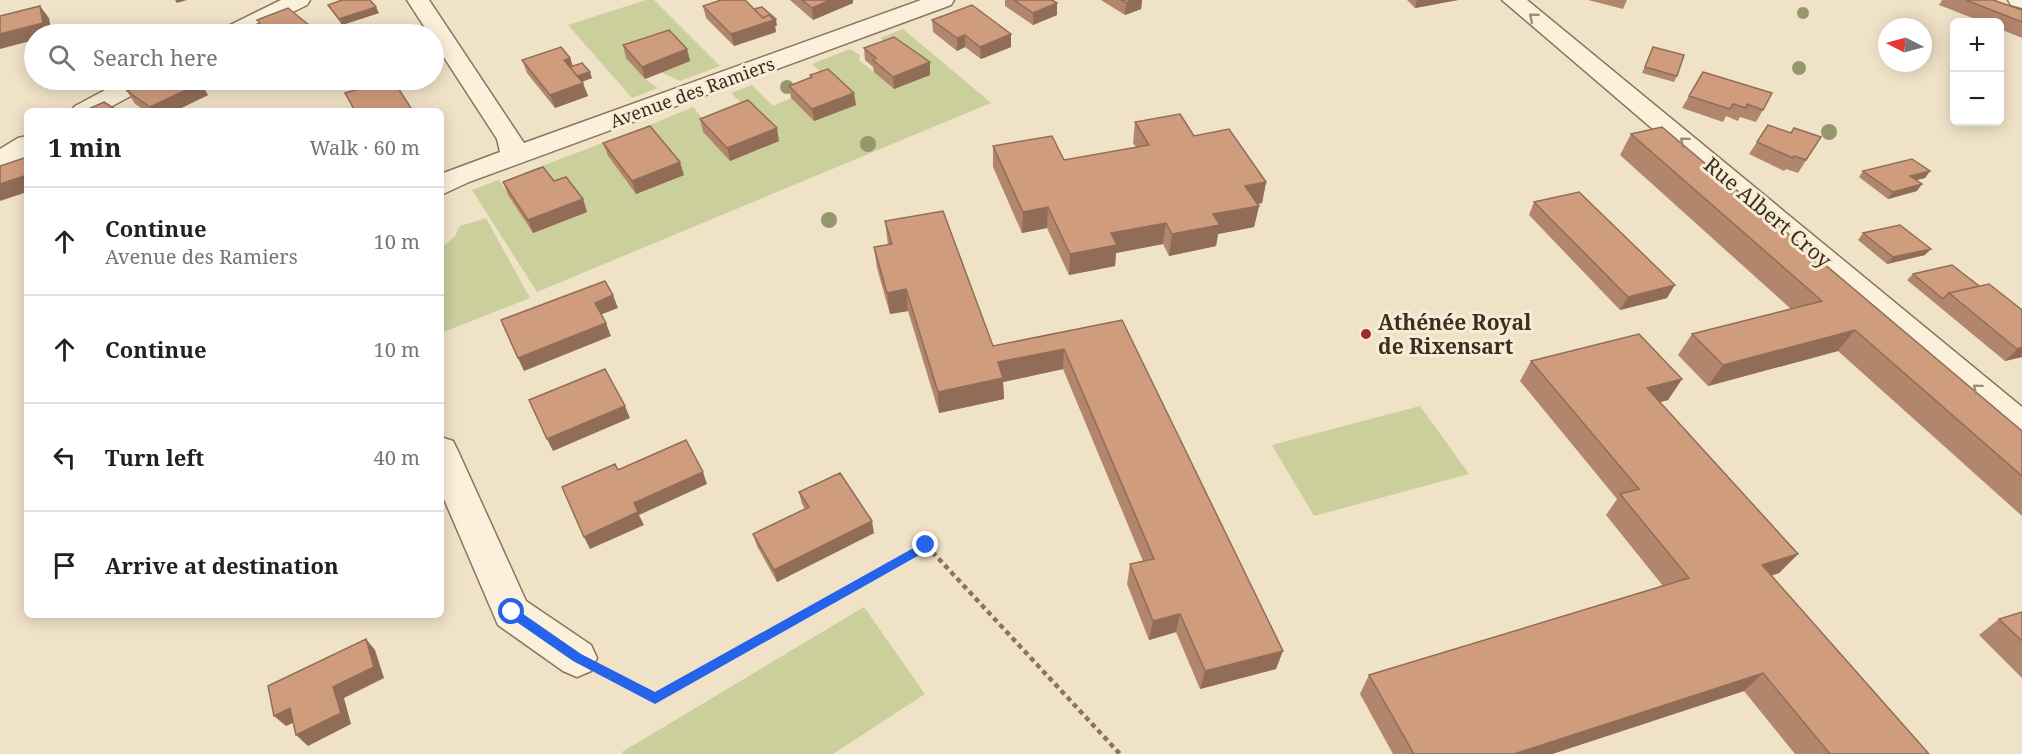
<!DOCTYPE html>
<html lang="en">
<head>
<meta charset="utf-8">
<style>
  :root { --surface:#fff; --page:#f2f2f2; --text:#202124; --muted:#757577; --line:#e0e0e0 }
  body { margin:0; font-family:"Noto Serif",serif; background:var(--page); color:var(--text) }
  .controls { position:absolute; right:18px; top:18px; display:grid; overflow:hidden; border-radius:9px; box-shadow:0 3px 15px #0003 }
  .controls button { width:54px; height:54px; display:grid; place-items:center; padding:0; border:0; border-bottom:2px solid var(--line); background:var(--surface); color:var(--text); font:30px sans-serif }
  .compass { position:absolute; left:1878px; top:18px; width:54px; height:54px; border-radius:50%; background:var(--surface); box-shadow:0 3px 15px #0003; rotate:276deg }
  .stop { position:absolute; width:18px; height:18px; margin:-14px; border:4px solid #2563eb; border-radius:50%; background:#fff }
  .stop.end { background:#2563eb; border-color:#fff; box-shadow:0 2px 6px #0008 }
  .list { margin:0; padding:0; list-style:none }
  h2 { display:flex; justify-content:space-between; align-items:center; height:78px; margin:0; padding:0 24px; font-size:26px }
  h2 small { font-size:20px; font-weight:400; color:var(--muted) }
  .list li { display:grid; grid-template-columns:39px 1fr auto; gap:18px; align-items:center; box-sizing:border-box; height:108px; padding:0 24px; border-top:2px solid var(--line) }
  .list b { display:block; font-size:22px; white-space:nowrap }
  .list p { margin:0; font-size:20px; white-space:nowrap; color:var(--muted) }
  .list em { font-size:20px; font-style:normal; color:var(--muted) }
  .icon { flex:none; width:33px; height:33px; fill:none; stroke:currentColor; stroke-width:2; stroke-linecap:round; stroke-linejoin:round }
  .map { position:relative; flex:none; width:2022px; height:754px; overflow:hidden }
  .search { position:absolute; background:var(--surface); box-shadow:0 3px 15px #0003; left:24px; top:24px; width:420px; height:66px; display:flex; align-items:center; gap:15px; box-sizing:border-box; padding:0 21px; border-radius:33px; color:var(--muted); font-size:22px }
  .panel { position:absolute; background:var(--surface); box-shadow:0 3px 15px #0003; left:24px; top:108px; width:420px; height:510px; border-radius:9px }
  .map>svg:first-child { display:block }
</style>
</head>
<body>
<div class="map">
<svg width="2022" height="754" viewBox="0 0 2022 754">
  <rect width="100%" height="100%" fill="#f0e2c7"/>
  <!-- green -->
  <path fill="#cacf9b" d="M646 0H654L720 66 680 81 627 57 645 79 658 88 632 98 568 25Z
    M903 29 991 103 537 292 472 190 499 180 533 233 587 211 532 186 523 173 616 138 626 149 608 156 636 193 654 139 645 127 693 107 711 129 751 113 731 93 752 85 773 106 791 98 855 105 812 64 850 49 860 55 859 60 874 72 895 49 880 38Z
    M486 218 530 298 441 333V249L455 236 460 226Z
    M1420 406 1469 474 1314 516 1272 445Z
    M864 607 925 694 833 754H623L622 752Z"/>
  <g fill="none" stroke-linecap="round" stroke-linejoin="round">
    <!-- minor casing -->
    <g stroke="#8c745c" stroke-width="3">
      <path id="minor" d="M281 0H310L307 5 248 34H218L222 29Z
        M407 0H429L524 143 921 0H954L951 5 469 182 441 195V174L500 152 497 139 434 42V34H429Z
        M1502 0H1527L2022 407V439L2010 435Z
        M2008 0H2022V8L2011 5Z
        M124 80H155L151 85 103 111H71L75 106Z
        M27 136V156L10 167 0 169V149L18 138Z
        M441 437 453 441 458 451 526 601 591 645 597 658 591 671 577 677 563 671 498 625 441 492Z"/>
    </g>
    <!-- path -->
    <path stroke="#8c745c" stroke-width="4.5" stroke-dasharray="5 4" stroke-linecap="butt" d="M612 676 655 698 926 545 1120 754"/>
    <!-- minor -->
    <use href="#minor" fill="#faf0db" fill-rule="evenodd"/>
  </g>
  <!-- trees -->
  <g fill="#97976e">
    <circle cx="1803" cy="13" r="6"/>
    <circle cx="1799" cy="68" r="7"/>
    <circle cx="787" cy="87" r="7"/>
    <circle cx="1829" cy="132" r="8"/>
    <circle cx="868" cy="144" r="8"/>
    <circle cx="829" cy="220" r="8"/>
  </g>
  <!-- wall -->
  <path fill="#b2866c" d="M341 0H370L379 13 342 25 332 11 328 5 341 1Z
    M790 0H853V3L813 20Z
    M1005 0H1052L1057 15 1033 25 1005 6Z
    M1101 0H1142L1141 9 1125 15Z
    M1407 0H1458L1415 8Z
    M1588 0H1627L1623 9Z
    M1942 0H1993L2022 10V38L2000 29V22H1983L1939 5Z
    M703 6 777 26H775L776 32 734 46 706 18Z
    M932 20 1011 47 981 59 965 47 957 51 933 32Z
    M623 45 687 49 690 61 645 79 626 58Z
    M1653 47 1677 76 1674 82 1642 73Z
    M864 48 930 75 894 89 874 72 873 67 865 60Z
    M570 58 573 66 592 78 582 82 588 96 555 108 527 73 522 60Z
    M1703 72 1763 110 1756 122 1740 117 1738 121 1726 116 1723 122 1682 108Z
    M810 75 856 105 814 121 791 98 789 86 811 78Z
    M140 81 208 95 175 111H146L135 104 127 91 142 84Z
    M700 119 779 141 730 161 703 132Z
    M1135 122 1194 136 1266 182 1262 203 1257 204 1259 206 1254 227 1218 234 1216 246 1169 256 1163 244 1116 253 1115 266 1069 275 1047 228 1022 233 993 167V146L1064 160 1136 147 1133 143Z
    M1791 133 1821 137 1798 173 1786 169 1784 171 1749 154 1757 142Z
    M1631 134 2022 431V516L1838 351 1708 386 1678 355 1692 334 1791 309 1620 155Z
    M603 143 684 175 636 194 608 156Z
    M1863 171H1930L1925 178 1916 180 1917 191 1888 199 1859 177Z
    M503 182 583 199 587 212 533 233 508 195Z
    M1534 202 1667 298 1620 310 1529 215Z
    M885 221 993 346 1122 320 1276 669 1200 689 1176 632 1149 640 1127 584 1130 564 1143 561 1063 369 1003 382 1004 399 939 413 908 311 890 314 877 268 874 247 888 245Z
    M1863 233 1925 255 1887 264 1858 240Z
    M1913 274 1979 286 2022 310V357L2005 361 1907 280Z
    M1531 361 1682 379 1668 400 1660 402 1798 554 1779 573 1771 576 1929 754H1795L1744 691 1552 754H1393L1360 694 1369 675 1663 586 1606 515 1617 499 1520 381Z
    M799 492 874 533 777 582 757 546 753 534 805 509 802 504Z
    M2022 612V678L1979 635 1999 619Z"/>
  <!-- shaded-wall -->
  <path fill="#916d58" d="M175 0H187L177 3Z
    M830 0H853V3L813 20 812 8Z
    M1132 0H1142L1141 9 1125 15 1126 3Z
    M1417 0H1458L1415 8Z
    M1057 3V15L1033 25V13Z
    M40 6 49 18 52 34H34V40L0 49V34Z
    M376 7 379 13 342 25 339 19Z
    M776 19 777 26H775L776 32 734 46 731 34Z
    M310 26 314 34H288Z
    M1011 34V47L981 59 980 47Z
    M965 35V47L957 51V38Z
    M687 49 690 61 645 79 642 67Z
    M570 58 574 71 571 72 564 60Z
    M930 62V75L894 89 893 77Z
    M590 72 592 78 577 83 575 77Z
    M201 83 208 95 175 111H153L150 107Z
    M583 83 588 96 555 108 550 95Z
    M854 93 856 105 814 121 812 109Z
    M777 128 779 141 730 161 727 148Z
    M680 162 684 175 636 194 632 181Z
    M1930 171 1925 178 1905 183 1910 176Z
    M27 175V192L0 201V184Z
    M1266 182 1262 203 1241 207 1245 186Z
    M1922 184 1917 191 1888 199 1893 192Z
    M583 199 587 212 533 233 528 220Z
    M1259 206 1254 227 1218 234 1216 246 1169 256 1172 234 1213 214Z
    M1048 207 1047 228 1022 233 1023 212Z
    M1166 223 1163 244 1116 253 1115 266 1069 275 1070 254 1111 233Z
    M1931 249 1925 255 1887 264 1893 257Z
    M1675 285 1667 298 1620 310 1628 297Z
    M906 289 908 311 890 314 887 293Z
    M613 295 618 308 600 315 595 303Z
    M606 323 611 336 524 371 518 358Z
    M1855 330 1838 351 1708 386 1723 365Z
    M2022 347V357L2005 361 2017 349Z
    M1064 349 1063 369 1003 382 1004 399 939 413 938 392 998 362Z
    M1682 379 1668 400 1633 409 1647 388Z
    M625 406 630 418 553 451 547 439Z
    M703 472 707 484 639 515 644 525 590 549 584 537 634 503Z
    M872 521 874 533 777 582 774 570Z
    M1798 554 1779 573 1744 584 1762 565Z
    M1180 614 1176 632 1149 640 1153 621Z
    M312 615H321L315 618Z
    M366 639 375 650 384 678 344 698 351 724 308 746 296 735 333 687Z
    M1283 651 1276 669 1200 689 1205 671Z
    M1763 673 1744 691 1552 754H1514Z
    M290 708 302 719 286 726 274 716Z"/>
  <!-- building -->
  <path fill="#cf9c7d" stroke="#916d58" stroke-width="1.5" d="M342 0H370L376 7 339 19 328 5Z
    M721 0H745L763 18 769 15 774 20 731 34 703 6Z
    M802 0H830L812 8Z
    M1014 0H1052L1057 3 1033 13Z
    M1121 0H1134L1126 3Z
    M1966 0H1993L2022 10V22Z
    M972 5 1011 34 980 47 965 35 957 38 932 20Z
    M40 6 43 23 0 34V16Z
    M762 7 776 19 774 20 769 15 763 18 754 9Z
    M288 8 310 26 288 34H257L249 27 260 23 257 20Z
    M669 30 687 49 642 67 623 45Z
    M894 37 930 62 893 77 873 60 876 58 864 48Z
    M561 47 570 58 564 60 583 83 550 95 522 60Z
    M1653 47 1684 55 1677 76 1645 67Z
    M582 63 590 72 577 76 570 67Z
    M828 69 854 93 812 109 789 86 812 77 810 75Z
    M1703 72 1772 93 1763 110 1747 104 1746 108 1733 104 1730 109 1689 96Z
    M143 80H195L201 83 150 107 127 91 144 83 140 81Z
    M388 80H393L411 108 403 111H355L345 93Z
    M748 100 777 128 727 148 700 119Z
    M104 102 118 111H84Z
    M1180 114 1194 136 1229 129 1266 182 1245 186 1259 206 1213 214 1220 225 1172 234 1166 223 1111 233 1117 245 1070 254 1048 207 1023 212 993 146 1052 136 1064 160 1149 145 1135 122Z
    M1768 125 1791 133 1794 128 1821 137 1806 160 1794 156 1793 158 1757 142Z
    M650 126 680 162 632 181 603 143Z
    M1662 127 2022 431V476L1855 330 1723 365 1692 334 1822 301 1631 134Z
    M27 157V175L0 184V166Z
    M1912 159 1930 171 1910 176 1922 184 1893 192 1863 171Z
    M543 167 554 181 566 177 583 199 528 220 503 182Z
    M1579 192 1675 285 1628 297 1534 202Z
    M943 211 993 346 1122 320 1283 651 1205 671 1180 614 1153 621 1130 564 1154 559 1064 349 998 362 1003 378 938 392 906 289 887 293 874 247 892 244 885 221Z
    M1900 225 1931 249 1893 257 1863 233Z
    M1952 265 1979 286 1949 293 1943 299 1913 274Z
    M605 281 613 295 595 303 606 323 518 358 501 320Z
    M1989 284 2022 310V347L2017 349 1949 293Z
    M1639 334 1682 379 1647 388 1798 554 1762 565 1929 754H1830L1763 673 1514 754H1414L1369 675 1689 578 1620 494 1639 489 1531 361Z
    M605 369 625 406 547 439 529 400Z
    M686 440 703 472 634 503 638 512 584 537 562 487 615 464 618 470Z
    M840 473 872 521 774 570 753 534 809 507 799 492Z
    M2022 612V641L1999 619Z
    M366 639 374 667 333 687 341 713 296 735 290 708 274 716 268 686Z"/>
  <!-- one-way arrows -->
  <defs><path id="oneway-chevron" d="M-2-3.5L2.5 0L-2 3.5" fill="none" stroke-width="1.6" stroke-linecap="round" stroke-linejoin="round" transform="scale(1.5)"/></defs>
  <g stroke="#9b8e7e">
    <use href="#oneway-chevron" transform="translate(1533 17) rotate(-140)"/>
    <use href="#oneway-chevron" transform="translate(1684 141) rotate(-140)"/>
    <use href="#oneway-chevron" transform="translate(1977 388) rotate(-140)"/>
  </g>
  <!-- route -->
  <path fill="#2563eb" d="M926 541 931 545 930 549 655 704 573 661 508 616 506 612 508 609H516L581 654 655 692Z"/>
  <!-- markers -->
  <circle fill="#9d2a2f" stroke="#f7edd7" stroke-width="2" cx="1366" cy="334" r="6"/>
  <g text-anchor="middle" dominant-baseline="central" stroke-width="6" stroke-linejoin="round" paint-order="stroke">
    <!-- far-street labels -->
    <g font-size="18" fill="#3c2d20" stroke="#f7edd7">
      <text transform="translate(692 92) rotate(-20)">Avenue des Ramiers</text>
    </g>
    <!-- street labels -->
    <g font-size="21" fill="#3c2d20" stroke="#f7edd7">
      <text transform="translate(1768 212) rotate(40)">Rue Albert Croy</text>
    </g>
    <!-- poi labels -->
    <g font-size="21" font-weight="bold" fill="#3c2d20" stroke="#f7edd7" text-anchor="start">
      <text x="1378" y="322">Athénée Royal<tspan x="1378" dy="24">de Rixensart</tspan></text>
    </g>
  </g>
</svg>
<div class="controls">
<button>+</button>
<button>−</button>
</div>
<svg class="compass" viewBox="-18 -18 36 36"><path d="M0-13l5 13h-10z" fill="#e53935"/><path d="M0 13l5-13h-10z" fill="#757577"/></svg>
<div class="stop" style="left:512px;top:612px"></div>
<div class="stop end" style="left:926px;top:545px"></div>
<div class="search"><svg class="icon" aria-label="search" viewBox="0 0 24 24"><circle cx="10" cy="10" r="6"/><path d="M15 15l6 6"/></svg>Search here</div>
<section class="panel">
<h2>1 min<small>Walk · 60 m</small></h2>
<ul class="list">
<li><svg class="icon" aria-label="ahead" viewBox="0 0 24 24"><path d="M12 20V5M6 11l6-6 6 6"/></svg><div><b>Continue</b><p>Avenue des Ramiers</p></div><em>10 m</em></li>
<li><svg class="icon" aria-label="ahead" viewBox="0 0 24 24"><path d="M12 20V5M6 11l6-6 6 6"/></svg><div><b>Continue</b></div><em>10 m</em></li>
<li><svg class="icon" aria-label="left" viewBox="0 0 24 24"><path d="M17 20v-9H6M10 6l-5 5 5 5"/></svg><div><b>Turn left</b></div><em>40 m</em></li>
<li><svg class="icon" aria-label="arrive" viewBox="0 0 24 24"><path d="M6 21V4h12l-3 4 3 4H6"/></svg><div><b>Arrive at destination</b></div></li>
</ul>
</section>
</div>
</body>
</html>
